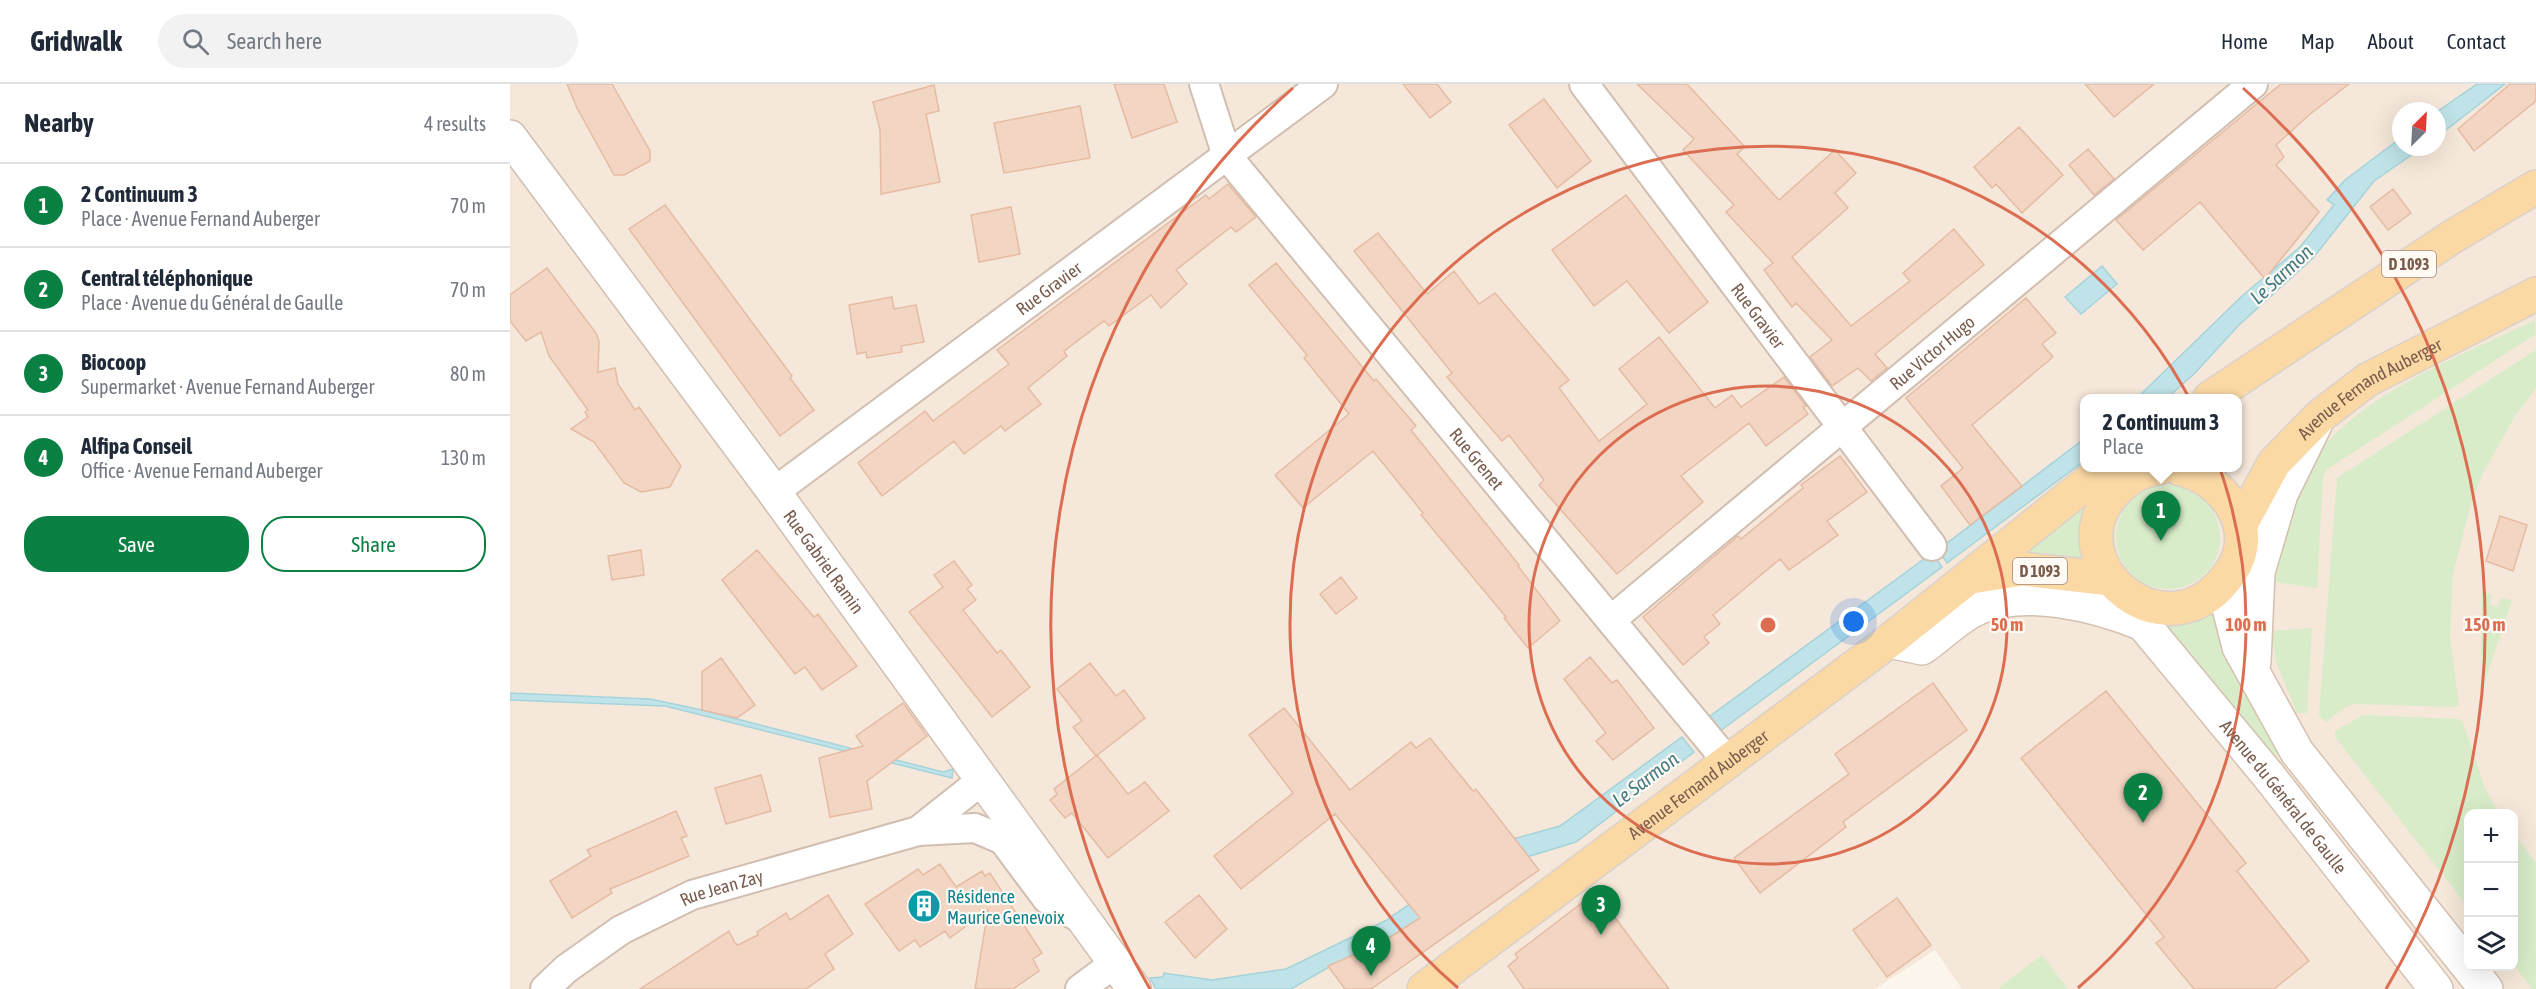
<!DOCTYPE html>
<html lang="en">
<head>
<meta charset="utf-8">
<style>
  :root { --surface:#fff; --page:#f2f2f3; --text:#1f2937; --muted:#747a83; --line:#e0e1e3; --accent:#0b8043 }
  body { margin:0; font-family:"Asap Condensed",sans-serif; background:var(--page); color:var(--text) }
  .controls { position:absolute; right:18px; bottom:18px; display:grid; overflow:hidden; border-radius:12px; box-shadow:0 6px 24px #0002 }
  .controls button { width:54px; height:54px; display:grid; place-items:center; padding:0; border:0; border-bottom:2px solid var(--line); background:var(--surface); color:var(--text); font:30px sans-serif }
  .compass { position:absolute; left:1882px; top:18px; width:54px; height:54px; border-radius:50%; background:var(--surface); box-shadow:0 6px 24px #0002; rotate:24deg }
  .you { position:absolute; left:1344px; top:538px; width:21px; height:21px; margin:-15px; border:4px solid #fff; border-radius:50%; background:#1a73e8; box-shadow:0 0 0 9px #1a73e833 }
  .badge { display:grid; place-items:center; width:39px; height:39px; border-radius:50%; background:var(--accent); color:#fff; font-size:20px; font-weight:700 }
  .pin { position:absolute; translate:-50% -50px; filter:drop-shadow(0 2px 3px #0008) }
  .pin::after { content:''; position:absolute; top:32px; width:21px; height:18px; background:inherit; clip-path:polygon(0 0,100% 0,50% 100%) }
  .popup { position:absolute; left:1570px; top:310px; width:162px; height:78px; box-sizing:border-box; display:grid; place-content:center; border-radius:12px; background:var(--surface); filter:drop-shadow(0 2px 4px #0005); font-size:20px; white-space:nowrap; color:var(--muted) }
  .popup b { font-size:22px; color:var(--text) }
  .popup::after { content:''; position:absolute; left:50%; top:100%; margin-left:-12px; border:12px solid transparent; border-top-color:var(--surface) }
  .list { margin:0; padding:0; list-style:none }
  h2 { display:flex; justify-content:space-between; align-items:center; height:78px; margin:0; padding:0 24px; font-size:26px }
  h2 small { font-size:20px; font-weight:400; color:var(--muted) }
  .list li { display:grid; grid-template-columns:39px 1fr auto; gap:18px; align-items:center; box-sizing:border-box; height:84px; padding:0 24px; border-top:2px solid var(--line) }
  .list b { display:block; font-size:22px; white-space:nowrap }
  .list p { margin:0; font-size:20px; white-space:nowrap; color:var(--muted) }
  .list em { font-size:20px; font-style:normal; color:var(--muted) }
  .actions { display:flex; gap:12px; padding:18px 24px }
  .actions a { flex:1; padding:14px 0; border:2px solid var(--accent); border-radius:24px; text-align:center; font-size:21px; color:var(--accent) }
  .actions .main { background:var(--accent); color:#fff }
  .icon { flex:none; width:33px; height:33px; fill:none; stroke:currentColor; stroke-width:2; stroke-linecap:round; stroke-linejoin:round }
  .map { position:relative; flex:none; width:2026px; height:905px; overflow:hidden }
  header { display:flex; align-items:center; gap:36px; box-sizing:border-box; height:84px; padding:0 30px; background:var(--surface); border-bottom:2px solid var(--line) }
  header strong { font-size:28px }
  nav { display:flex; gap:33px; margin-inline-start:auto; font-size:21px }
  .search { width:420px; height:54px; background:var(--page); display:flex; align-items:center; gap:15px; box-sizing:border-box; padding:0 21px; border-radius:33px; color:var(--muted); font-size:22px }
  main { display:flex }
  aside { flex:1; background:var(--surface) }
  .map>svg:first-child { display:block }
</style>
</head>
<body>
<header>
<strong>Gridwalk</strong>
<div class="search"><svg class="icon" aria-label="search" viewBox="0 0 24 24"><circle cx="10" cy="10" r="6"/><path d="M15 15l6 6"/></svg>Search here</div>
<nav><a>Home</a><a>Map</a><a>About</a><a>Contact</a></nav>
</header>
<main>
<aside>
<h2>Nearby<small>4 results</small></h2>
<ul class="list">
<li><span class="badge">1</span><div><b>2 Continuum 3</b><p>Place · Avenue Fernand Auberger</p></div><em>70 m</em></li>
<li><span class="badge">2</span><div><b>Central téléphonique</b><p>Place · Avenue du Général de Gaulle</p></div><em>70 m</em></li>
<li><span class="badge">3</span><div><b>Biocoop</b><p>Supermarket · Avenue Fernand Auberger</p></div><em>80 m</em></li>
<li><span class="badge">4</span><div><b>Alfipa Conseil</b><p>Office · Avenue Fernand Auberger</p></div><em>130 m</em></li>
</ul>
<div class="actions"><a class="main">Save</a><a>Share</a></div>
</aside>
<div class="map">
<svg width="2026" height="905" viewBox="0 0 2026 905">
  <rect width="100%" height="100%" fill="#fdf6ec"/>
  <!-- residential -->
  <path fill="#f5e8da" fill-rule="evenodd" d="M0 0H2026V905H1452L1425 866 1365 905H0ZM1891 27H1927V63H1891ZM1574 314H1728V384H1574ZM1958 730H2004V882H1958Z"/>
  <!-- green -->
  <path fill="#d8ecc9" d="M2025 236 2026 250 1816 386 1813 393 1807 504 1758 497C1761 473 1771 451 1781 428 1787 412 1792 391 1802 377 1855 306 1947 274 2025 236Z
    M2026 266V304L2005 332 1973 389 1961 420 1943 490 1940 554 1949 621 1944 623 1844 620 1834 624 1816 638 1809 631 1827 394Z
    M1606 453a52 52 0 1 1 104 0a52 52 0 1 1-104 0Z
    M1581 414 1576 429 1574 470 1572 476 1534 469 1506 474Z
    M1972 506 1982 511 1980 521 1988 523 1991 514 2002 516 1975 597 1971 569Z
    M1706 525 1725 592 1769 668 1765 676 1653 539 1682 537Z
    M1802 544 1797 629H1787L1766 578 1761 547Z
    M1853 631 1948 635 1953 638 1975 704 1989 729 1958 730V823L1825 653V647Z
    M2004 750 2026 779V905H2022L2004 881Z
    M1532 871 1558 905H1490L1489 903Z"/>
  <!-- water -->
  <path fill="#bfe3e8" stroke="#a5d3da" stroke-width="1.5" d="M1967 0H1995L1927 53V28Z
    M1891 54V63H1913L1864 97 1803 174 1729 241 1685 289 1657 314H1627L1732 212 1790 163 1824 121 1817 116 1835 96Z
    M1592 182 1607 200 1571 230 1555 213Z
    M1574 355V377L1437 479 1428 466Z
    M1422 469 1432 483 1210 647 1199 633Z
    M0 609 140 615 192 626 433 688 443 685 442 694 155 622 0 616Z
    M1172 653 1184 668 1066 758 994 780 873 858 819 883 781 905H646L640 894 653 893 654 889 702 896 776 885 875 837 989 759 1050 742Z"/>
  <!-- building -->
  <path fill="#f3d5c3" stroke="#e6bba3" stroke-width="1.5" d="M57 0H102L140 67V77L114 91H104L67 24Z
    M604 0H654L667 38 622 54Z
    M893 0H927L941 18 920 34Z
    M1127 0H1177L1235 63 1227 70 1269 116 1325 66 1346 89 1325 109 1338 124 1282 173 1341 242 1400 197 1393 189 1444 145 1474 181 1365 270 1377 284 1361 297 1348 284 1322 302 1300 273 1322 256 1286 219 1282 223 1254 186 1263 179 1216 128 1224 121 1173 66 1184 55Z
    M1575 0H1644L1604 33Z
    M1771 0H1839L1799 31 1766 61 1774 73 1766 81 1809 128 1755 195 1690 118 1633 166 1606 136Z
    M2000 0H2026V17L1964 67 1948 45Z
    M424 1 429 27 416 30 430 98 371 110 370 46 363 18Z
    M1034 15 1081 77 1047 104 999 41Z
    M570 22 580 74 494 89 484 39Z
    M1509 43 1553 91 1512 129 1486 100 1482 104 1464 83Z
    M1578 65 1604 95 1584 111 1559 81Z
    M718 100 746 133 726 148 721 143 666 186 677 200 651 224 641 211 599 242 594 237 554 267 557 272 518 304 531 320 495 347 491 342 454 370 444 357 372 412 348 379 415 327 423 337 499 280 487 266 696 111 699 115Z
    M1883 105 1901 129 1878 146 1860 123Z
    M1116 111 1198 218 1159 249 1117 197 1084 222 1042 166Z
    M155 121 282 292 280 294 304 326 270 352 119 145Z
    M501 123 510 170 469 178 461 131Z
    M868 149 917 210 944 187 969 220 985 209 1059 296 1049 304 1089 357 1137 320 1109 285 1149 253 1205 324 1222 311 1231 323 1274 293 1296 322 1293 323 1298 330 1256 362 1239 339 1171 392 1193 418 1107 490 1029 401 1034 396 999 351 992 357 937 293 942 289 844 167Z
    M766 179 864 297 866 295 906 342 901 346 1009 481 1008 482 1050 537 1018 564 994 534 996 533 911 431 913 429 863 367 793 424 765 391 839 330 794 274 797 271 739 201Z
    M37 184 86 249 89 257 88 288 105 284 108 300 125 326 129 323 171 382 160 403 131 408 114 399 84 358 61 345 78 333 75 328 78 326 39 272 31 248 16 257 0 237V211Z
    M382 213 384 225 406 221 414 258 391 262 392 268 357 274 356 268 347 270 339 221Z
    M1516 214 1546 249 1532 260 1543 273 1462 341 1512 402 1460 441 1431 402 1453 384 1396 314Z
    M1330 372 1357 408 1317 437 1328 451 1279 486 1270 475 1203 531 1210 540 1194 553 1199 559 1173 581 1133 533 1228 452 1231 455 1293 404 1291 401Z
    M1990 432 2017 441 2003 487 1976 477Z
    M131 466 134 491 102 496 98 472Z
    M247 466 304 533 308 530 347 582 312 606 295 583 285 590 212 496Z
    M444 477 462 501 457 505 466 516 453 526 487 569 491 566 520 603 482 633 399 528 433 503 424 491Z
    M831 493 847 514 826 530 810 510Z
    M1080 573 1102 599 1107 596 1144 644 1103 676 1086 657 1096 649 1054 595Z
    M211 574 245 621 227 634 192 626V588Z
    M580 579 606 612 614 606 635 634 586 672 563 643 572 637 547 605Z
    M1423 599 1457 646 1333 738 1336 743 1250 809 1224 774 1339 690 1325 670Z
    M1596 607 1736 779 1727 787 1799 877 1764 905H1684L1646 859 1654 853 1511 674Z
    M393 619 417 652 357 697 362 725 320 733 309 674 353 662 346 652Z
    M774 624 840 706 901 658 906 664 920 654 963 707 966 705 1029 786 861 905H835L818 882 871 859 910 834 825 730 731 805 704 772 783 709 739 651Z
    M587 671 618 710 635 698 659 727 598 774 562 729 555 734 540 716 547 710 544 705Z
    M251 691 261 727 216 740 205 704Z
    M166 727 177 752 171 754 179 772 100 805 102 809 62 834 40 797 81 772 77 766Z
    M430 780 446 803 472 787 475 792 480 789 532 869 523 875 529 887 503 905H465L478 826 440 854 435 847 410 863 405 856 389 867 355 820 408 785 413 791Z
    M1086 808 1130 867 1159 905H1014L998 882 1008 874 1005 870Z
    M318 811 343 850 315 870 324 885 296 905H130L219 847 225 859 228 861 248 851 247 848 276 829 280 836Z
    M689 811 717 845 685 874 655 838Z
    M1387 814 1421 861 1377 893 1343 846Z"/>
  <g fill="none" stroke-linecap="round" stroke-linejoin="round">
    <!-- minor casing -->
    <g stroke="#d1beb0" stroke-width="32">
      <g id="minor">
        <path id="s1" d="M694 0 717 72 1217 677"/>
        <path id="s2" d="M1074 0 1422 462"/>
        <path id="s3" d="M264 408 813 0"/>
        <path id="s4" d="M1101 536 1743 0"/>
        <path d="M408 747 471 697"/>
        <path id="s5" d="M35 905 56 885 111 846 182 811 408 747 465 744 493 756 537 815 573 836"/>
        <path d="M570 905 605 879"/>
      </g>
    </g>
    <!-- tertiary casing -->
    <g stroke="#d1beb0" stroke-width="36">
      <g id="tertiary">
        <path id="s6" d="M0 53 264 408 624 905"/>
      </g>
    </g>
    <!-- secondary casing -->
    <g stroke="#d6c0b0" stroke-width="36">
      <g id="secondary">
        <path d="M1713 500 1729 563 1787 668 1976 905"/>
        <path id="s7" d="M1629 519 1633 540 1758 691 1926 905"/>
        <path d="M1379 557 1412 564C1428 553 1450 531 1468 524 1516 503 1586 521 1633 540"/>
        <path d="M1744 578 1748 488 1771 410 1805 341"/>
      </g>
    </g>
    <!-- primary casing -->
    <g stroke="#dad1cd" stroke-width="36">
      <g id="primary">
        <path d="M1700 314 1942 153 2026 103"/>
        <path d="M1649 384C1629 387 1616 395 1603 410 1542 479 1660 581 1722 486 1750 443 1712 393 1668 384"/>
        <path id="s8" d="M1730 442 1764 379 1810 332 1857 296 2026 210"/>
        <path d="M1461 493 1513 485 1601 495"/>
        <path id="s9" d="M914 905 1379 557 1578 398 1612 399"/>
      </g>
    </g>
    <!-- minor -->
    <use href="#minor" stroke="#fff" stroke-width="28"/>
    <!-- tertiary -->
    <use href="#tertiary" stroke="#fff" stroke-width="33"/>
    <!-- secondary -->
    <use href="#secondary" stroke="#fff" stroke-width="33"/>
    <!-- primary -->
    <use href="#primary" stroke="#fbd9a5" stroke-width="33"/>
  </g>
  <!-- distance rings -->
  <g fill="none" stroke="#dc6d51" stroke-width="3">
    <circle cx="1258" cy="541" r="239"/>
    <path d="M948 904A478 478 0 1 1 1568 904"/>
    <path d="M640 905A717 717 0 0 1 783 4M1733 4A717 717 0 0 1 1876 905"/>
  </g>
  <!-- icons -->
  <defs>
    <g id="building-disc" transform="scale(1.725)"><circle r="9.5" fill="#0f9aa8" stroke="#fffaf3"/><path d="M-4-6H4V6H1V3H-1V6H-4ZM-2.5-4.3h1.7v1.8h-1.7ZM.8-4.3h1.7v1.8H.8ZM-2.5-1h1.7V.8h-1.7ZM.8-1h1.7V.8H.8Z" fill="#fff"/></g>
  </defs>
  <g fill-rule="evenodd">
    <use href="#building-disc" x="414" y="822"/>
  </g>
  <g text-anchor="middle" dominant-baseline="central" stroke-width="4.5" stroke-linejoin="round" paint-order="stroke">
    <!-- shield labels -->
    <g fill="#fffaf3" stroke="#a28b7f" stroke-width="1.5">
      <rect x="1872" y="167" width="54" height="26" rx="4.5"/>
      <rect x="1503" y="474" width="54" height="26" rx="4.5"/>
    </g>
    <g font-size="16" font-weight="bold" fill="#7a5c4d">
      <text x="1899" y="180">D 1093</text>
      <text x="1530" y="487">D 1093</text>
    </g>
    <!-- street labels -->
    <g font-size="18" fill="#7a5c4d" stroke="#fffaf3">
      <text stroke="none"><textPath href="#s3" startOffset="342">Rue Gravier</textPath></text>
      <text stroke="none"><textPath href="#s2" startOffset="290">Rue Gravier</textPath></text>
      <text stroke="none"><textPath href="#s4" startOffset="418">Rue Victor Hugo</textPath></text>
      <text stroke="none"><textPath href="#s8" startOffset="194">Avenue Fernand Auberger</textPath></text>
      <text stroke="none"><textPath href="#s1" startOffset="468">Rue Grenet</textPath></text>
      <text stroke="none"><textPath href="#s6" startOffset="528">Rue Gabriel Ramin</textPath></text>
      <text stroke="none"><textPath href="#s9" startOffset="342">Avenue Fernand Auberger</textPath></text>
      <text stroke="none"><textPath href="#s7" startOffset="244">Avenue du Général de Gaulle</textPath></text>
      <text stroke="none"><textPath href="#s5" startOffset="206">Rue Jean Zay</textPath></text>
    </g>
    <!-- culture labels -->
    <g font-size="18" fill="#0d838f" stroke="#fffaf3" text-anchor="start">
      <text x="437" y="812">Résidence<tspan x="437" dy="21">Maurice Genevoix</tspan></text>
    </g>
    <!-- water labels -->
    <g font-size="20" font-style="italic" fill="#437c86" stroke="#fffaf3">
      <text transform="translate(1771 190) rotate(-43)">Le Sarmon</text>
      <text transform="translate(1135 695) rotate(-37)">Le Sarmon</text>
    </g>
  </g>
  <circle cx="1258" cy="541" r="9" fill="#dc6d51" stroke="#fffaf3" stroke-width="3"/>
  <g font-size="18" text-anchor="middle" font-weight="bold" fill="#dc6d51" stroke="#fffaf3" stroke-width="4.5" stroke-linejoin="round" paint-order="stroke">
    <text x="1497" y="547">50 m</text>
    <text x="1736" y="547">100 m</text>
    <text x="1975" y="547">150 m</text>
  </g>
</svg>
<div class="controls">
<button>+</button>
<button>−</button>
<button><svg class="icon" aria-label="layers" viewBox="0 0 24 24"><path d="M12 4l9 5-9 5-9-5zM3 14l9 5 9-5"/></svg></button>
</div>
<svg class="compass" viewBox="-18 -18 36 36"><path d="M0-13l5 13h-10z" fill="#e53935"/><path d="M0 13l5-13h-10z" fill="#747a83"/></svg>
<div class="you"></div>
<div class="pin badge" style="left:1651px;top:457px">1</div>
<div class="popup"><b>2 Continuum 3</b>Place</div>
<div class="pin badge" style="left:1633px;top:739px">2</div>
<div class="pin badge" style="left:1091px;top:851px">3</div>
<div class="pin badge" style="left:861px;top:892px">4</div>
</div>
</main>
</body>
</html>
